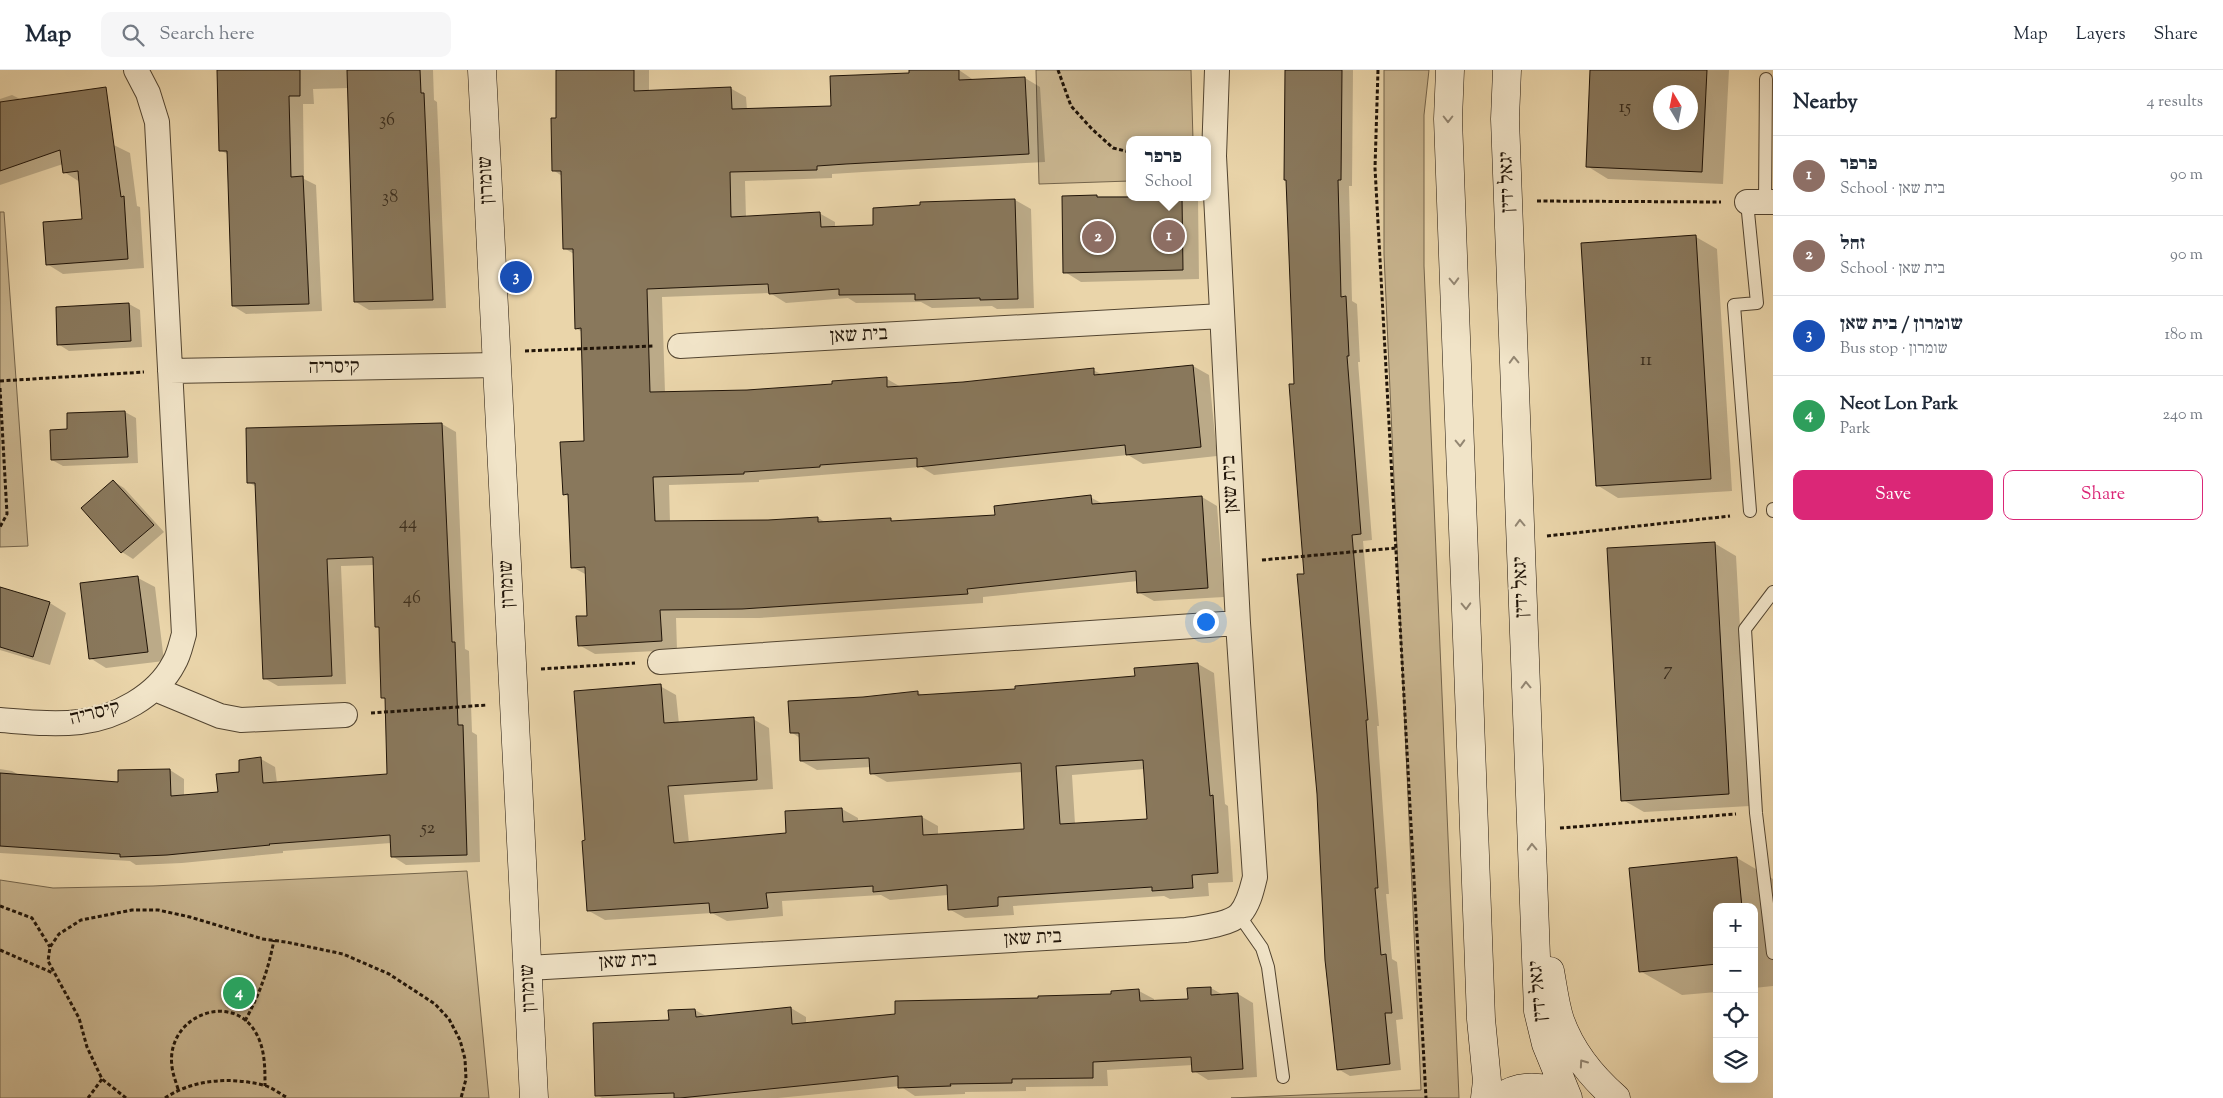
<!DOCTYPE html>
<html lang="en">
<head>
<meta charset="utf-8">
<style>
  :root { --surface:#fff; --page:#f6f6f7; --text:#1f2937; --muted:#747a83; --line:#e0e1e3; --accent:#db2777 }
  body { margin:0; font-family:"Sorts Mill Goudy","Frank Ruhl Libre",serif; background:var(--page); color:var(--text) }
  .controls { position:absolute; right:15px; bottom:15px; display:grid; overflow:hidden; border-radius:10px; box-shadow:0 5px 20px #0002 }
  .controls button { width:45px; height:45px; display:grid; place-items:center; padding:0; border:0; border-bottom:1px solid var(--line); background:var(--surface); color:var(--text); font:25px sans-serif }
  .compass { position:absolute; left:1653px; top:15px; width:45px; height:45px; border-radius:50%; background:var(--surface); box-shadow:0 5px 20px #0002; rotate:350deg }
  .you { position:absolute; left:1205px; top:551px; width:18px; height:18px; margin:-12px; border:4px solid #fff; border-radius:50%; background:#1a73e8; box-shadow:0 0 0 8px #1a73e833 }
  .badge { display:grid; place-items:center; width:32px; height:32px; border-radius:50%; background:var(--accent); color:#fff; font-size:16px; font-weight:700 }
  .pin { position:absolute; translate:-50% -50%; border:2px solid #fff; box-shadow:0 1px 5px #0006 }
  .popup { position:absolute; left:1126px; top:66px; width:85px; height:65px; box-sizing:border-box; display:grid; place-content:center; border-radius:10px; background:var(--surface); filter:drop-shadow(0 1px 4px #0005); font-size:16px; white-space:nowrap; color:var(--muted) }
  .popup b { font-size:19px; color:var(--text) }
  .popup::after { content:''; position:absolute; left:50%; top:100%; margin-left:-10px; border:10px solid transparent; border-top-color:var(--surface) }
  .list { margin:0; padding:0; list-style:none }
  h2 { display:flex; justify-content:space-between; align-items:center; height:65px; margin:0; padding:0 20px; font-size:21px }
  h2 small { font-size:16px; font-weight:400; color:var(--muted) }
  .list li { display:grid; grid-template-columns:32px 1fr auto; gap:15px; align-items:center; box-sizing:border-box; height:80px; padding:0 20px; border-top:1px solid var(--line) }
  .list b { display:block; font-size:19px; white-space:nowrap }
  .list p { margin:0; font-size:16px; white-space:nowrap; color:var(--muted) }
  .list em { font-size:16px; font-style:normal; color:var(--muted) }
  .actions { display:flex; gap:10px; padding:15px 20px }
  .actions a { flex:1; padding:11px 0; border:1px solid var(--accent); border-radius:10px; text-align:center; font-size:18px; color:var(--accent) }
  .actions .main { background:var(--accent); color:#fff }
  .icon { flex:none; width:28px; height:28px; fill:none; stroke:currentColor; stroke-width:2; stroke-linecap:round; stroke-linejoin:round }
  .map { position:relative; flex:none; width:1773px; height:1028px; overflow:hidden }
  header { display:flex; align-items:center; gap:30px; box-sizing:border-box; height:70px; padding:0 25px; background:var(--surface); border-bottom:1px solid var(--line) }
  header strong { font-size:24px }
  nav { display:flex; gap:28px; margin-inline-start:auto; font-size:18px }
  .search { width:350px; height:45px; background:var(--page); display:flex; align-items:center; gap:12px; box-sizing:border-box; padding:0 18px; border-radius:10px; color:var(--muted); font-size:19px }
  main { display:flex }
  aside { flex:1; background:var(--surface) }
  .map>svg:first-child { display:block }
</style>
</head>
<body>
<header>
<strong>Map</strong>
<div class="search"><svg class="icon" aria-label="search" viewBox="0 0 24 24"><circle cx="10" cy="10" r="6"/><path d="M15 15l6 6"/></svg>Search here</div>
<nav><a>Map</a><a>Layers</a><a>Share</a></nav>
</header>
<main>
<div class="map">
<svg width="1773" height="1028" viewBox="0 0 1773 1028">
  <rect width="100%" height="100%" fill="#ead5aa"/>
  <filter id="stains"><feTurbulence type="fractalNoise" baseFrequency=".004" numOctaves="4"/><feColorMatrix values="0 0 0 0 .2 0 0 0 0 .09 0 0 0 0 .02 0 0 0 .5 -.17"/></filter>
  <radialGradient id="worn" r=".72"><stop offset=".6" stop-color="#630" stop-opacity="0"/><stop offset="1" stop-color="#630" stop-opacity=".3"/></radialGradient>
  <!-- green -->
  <path fill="#c8b48e" stroke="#74644b" d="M1036 0H1191L1193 70H1130V111L1039 114Z
    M1384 0H1429L1424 45V196L1459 1028H1231L1421 1020 1384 184Z
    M0 142H4L28 476 0 477Z
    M467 801 489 1028H0V810L53 818 153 816Z"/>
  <!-- shadow -->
  <path fill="#0003" fill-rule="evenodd" d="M218 0H433L434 30 437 32 446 238 369 240 356 232 349 18 313 19 314 34H303L304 109 316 115 322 241 246 244 233 236 229 85 220 80Z
    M557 0H649V22L730 18 746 27 747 40 832 37 910 5 959 0 975 11 1025 8 1040 17 1045 92 863 102 832 104V108L745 111 746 147 819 143 835 152V157H874L1015 130 1031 139 1034 238 997 239 992 236 932 238 921 232 856 233 848 228 786 233 770 223 662 227 665 323 747 321 834 315 887 309 901 317 963 313 1093 300 1103 305 1193 296 1209 305 1217 386 1143 394 1128 385 934 405 921 397 759 410V412L669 415 670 452 768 451 818 448 827 453 890 450 894 452 996 446 1090 427 1103 434 1202 427 1217 436 1224 527 1154 531 1138 522V511L983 527V533L759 548H676L677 580 595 584 579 575 589 547 587 505 572 497 570 427 564 424 586 373 582 262 576 258 574 184 564 178 562 106 553 100 557 49Z
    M1286 0H1353L1352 116H1349L1352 231 1357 234 1360 292H1358L1372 470 1363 471 1379 656H1377L1389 824H1386L1392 889 1397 892 1403 949 1396 950 1401 1000 1350 1006 1338 999 1305 505 1296 315Z
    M1592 0H1729L1723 114 1608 109 1587 96ZM1660 22H1690V52H1660Z
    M12 25 130 83 137 136 140 137 144 198 63 204 47 194 83 150 80 112 64 102 63 94 0 115V29Z
    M1130 126V127H1194L1198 129 1199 209 1081 212 1065 202 1063 127Z
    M1696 167 1717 179 1732 421 1618 428 1597 415Z
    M129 234 140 240 142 277 69 281 58 274Z
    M125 342 136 348 138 393 63 396 52 390 68 361Z
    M442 354 456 362 465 579 469 581 472 662 477 665 480 792 406 795 392 786 391 773 283 781V783L182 793 136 795 130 791 0 783V699L12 701 21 706 119 713 170 700 184 709V727L220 724 241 703 261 689 275 697 277 713 388 705 386 630 382 627 380 559 376 556 374 495 341 496 346 614 278 616 264 608 257 417 248 412Z
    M113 411 124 418 164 462 133 489 122 482 83 438Z
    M1714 473 1736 486 1750 736 1644 742 1623 730Z
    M138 508 155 517 164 591 106 598 90 588 81 514Z
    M0 518 50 533 66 543 50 595 0 580Z
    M1198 594 1214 603 1225 734 1228 736 1233 812 1208 813 1209 826 1170 829 1164 826 1013 836 1014 845 965 848 949 839 948 825 890 830 881 825 782 831 783 846 727 851 712 843 605 850 589 841 587 771 660 616 676 625 679 654 753 649 769 658 773 719 684 725 689 773 787 764 842 739 858 748V752L922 747 938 756V765L1025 760 1022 702 887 712 871 703V697L817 700 801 691 800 668 791 662 863 628 917 622 924 626 1016 621 1136 607V599ZM1145 699 1148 750 1075 754 1072 705Z
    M1737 788 1773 809V916L1754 918V837H1717V922L1682 925 1640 901 1630 799Z
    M1211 918 1223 925 1238 924 1253 933 1257 1007 1208 1010 1194 1001 1193 995 1107 1000 1108 1016 1026 1017V1021L965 1022V1024L915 1026 900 1016 778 1028H602L597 1025 670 951 669 942 695 940 708 947 791 938 806 947V954L1112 926 1139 921 1154 929V932L1189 930Z"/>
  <!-- building -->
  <path fill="#89785c" stroke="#201408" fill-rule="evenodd" d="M217 0H300V26H289L291 107 303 106 309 234 232 236 227 81H219Z
    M347 0H420L421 23H424L433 230 354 232Z
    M556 0H634V21L731 17 732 39 831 36 830 6 909 3V0H959V10L1025 7 1029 84 846 94 817 96V100L730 102 731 147 820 142 821 157 873 155V138L920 135V132L1015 129 1018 229 980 230V228L915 230V224L839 225V219L769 224 768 214 647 219 650 322 747 320 832 314V311L887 307V317L963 312 1094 298V305L1193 295 1201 377 1126 385 1125 375 917 397V388L820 395V397L744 402V404L653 407 655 451 768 450 818 447V452L891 448V451L995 445 994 436 1091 425 1092 434 1202 426 1208 518 1137 523 1136 501 967 519 968 524 742 539 660 540 662 571 578 576 576 546H587L585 497 571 498 568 424 563 425 560 372 584 371 581 258 575 259 573 179H563L561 101H552L551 48H556Z
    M1285 0H1342L1341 110H1338L1341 227 1346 226 1349 286H1347L1361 464 1352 465 1368 650H1366L1378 818H1375L1381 885 1386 884 1392 943H1385L1390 994 1337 1000 1325 890 1317 724 1297 504H1304L1289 314H1294L1286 110H1284Z
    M1590 0H1707L1702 102 1586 97ZM1660 22H1690V52H1660Z
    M106 17 121 127 124 126 128 189 46 195 43 152 82 149 78 101 63 103 60 80 0 101V32Z
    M1097 125V127H1182L1183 200 1063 203 1062 126Z
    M1696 165 1711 409 1596 416 1581 173Z
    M129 233 131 271 57 275 56 237Z
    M125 341 128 387 51 390 50 360 67 359V343Z
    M442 353 452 572H455L458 655H463L467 785 391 787 390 765 269 774 270 775 167 785 120 787V784L0 776V703L118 712V700L170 699 171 726 218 722 216 704 239 702V690L261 687 263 713 387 704 385 628H381L379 557H375L373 487 327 489 332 606 263 609 255 413H247L246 358Z
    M113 410 154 455 121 483 81 438Z
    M1715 472 1729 724 1621 731 1607 478Z
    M138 506 148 582 89 589 80 513Z
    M0 517 50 532 33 587 0 577Z
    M1198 593 1210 726 1213 725 1218 803 1192 805 1193 818 1152 821V817L998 827V836L948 840 947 815 873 822V816L766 823 768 838 710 843 709 833 587 841 582 771 585 770 574 621 661 614 664 653 754 647 757 710 668 716 674 773 786 763 785 741 842 738 843 752 922 746 923 765 1024 759 1021 693 870 704 869 688 800 691 799 663H790L788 631 863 627 918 621V625L1015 619V616L1135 606 1134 598ZM1143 690 1147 749 1060 754 1056 696Z
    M1737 787 1742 837H1717V894L1639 902 1629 798Z
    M1211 917V925L1238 923 1243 999 1192 1002 1191 987 1093 992V1008L1012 1009V1013L950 1014 951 1016 898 1018V1006L680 1028H674V1023L595 1026 593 953 669 950 668 940 695 939 696 947 791 937 792 954 895 944V931L1038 928V926L1111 924V921L1139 919 1140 931 1188 929 1187 918Z"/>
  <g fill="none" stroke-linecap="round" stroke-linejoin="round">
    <!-- lane casing -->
    <g stroke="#524430" stroke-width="14">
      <path id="lane" d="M1747 132 1757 233 1734 235 1750 441
        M1765 132 1766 9
        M1773 439V441
        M1773 522 1745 559 1756 743 1773 883
        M1239 845 1262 878 1268 897 1283 1007"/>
    </g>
    <!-- street casing -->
    <g stroke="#524430" stroke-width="26">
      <path id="street" d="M1747 132H1773
        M680 276 1222 246
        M170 301 497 295
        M660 592 1238 553
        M155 619 220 646 241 650 345 645
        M0 650C27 652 53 655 80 652 116 648 157 626 174 593 179 585 181 574 184 564L157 52 148 23 136 0
        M528 898 1186 860C1200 858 1231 854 1240 844 1249 834 1252 819 1255 807L1238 553 1214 86 1217 0"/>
    </g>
    <!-- secondary casing -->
    <g stroke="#201408" stroke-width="29">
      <path id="secondary" d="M482 0 534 1028
        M1450 0 1448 49 1481 949 1487 1011 1485 1028
        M1507 0 1505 49 1538 941 1546 974 1568 1028
        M1550 901C1553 917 1555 935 1560 950 1571 981 1592 1007 1616 1028
        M1499 1028C1519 1014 1544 1014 1564 1028"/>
    </g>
    <!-- path -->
    <path stroke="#201408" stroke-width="3" stroke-dasharray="4 2.5" stroke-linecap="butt" d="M1058 0 1071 36 1092 59 1113 78 1130 82
      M1378 0 1375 98 1426 1028
      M1537 131 1721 132
      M525 281 654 276
      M0 311 144 302
      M0 318 7 444 0 457
      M1547 466 1730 446
      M1262 490 1396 478
      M541 599 635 593
      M371 643 487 635
      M1560 758 1736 744
      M0 836 32 848 50 877
      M0 880 53 903
      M245 951C260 923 268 901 274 870
      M178 1019C176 1012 173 1005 172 997 165 946 232 920 256 963 265 979 265 997 265 1016
      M88 1028 102 1009
      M126 1028 102 1009 87 977 79 948 48 891 50 877 59 864 81 850 132 840H158L190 847 263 869 286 872 343 884 389 904 435 934 449 949 460 970 465 989 466 1009 461 1028
      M165 1028C194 1009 230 1007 263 1015 272 1017 280 1024 288 1028"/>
    <!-- lane -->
    <use href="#lane" stroke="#f1e4c8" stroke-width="12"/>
    <!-- street -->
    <use href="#street" stroke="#f1e4c8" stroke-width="24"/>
    <!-- secondary -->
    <use href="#secondary" stroke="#f1e4c8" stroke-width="28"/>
  </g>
  <!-- one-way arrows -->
  <defs><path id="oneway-chevron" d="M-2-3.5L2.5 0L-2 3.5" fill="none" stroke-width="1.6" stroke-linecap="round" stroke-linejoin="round" transform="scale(1.25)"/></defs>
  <g stroke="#938672">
    <use href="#oneway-chevron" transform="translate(1448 49) rotate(90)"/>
    <use href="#oneway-chevron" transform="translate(1454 211) rotate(88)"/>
    <use href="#oneway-chevron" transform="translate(1514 290) rotate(-92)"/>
    <use href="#oneway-chevron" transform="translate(1460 373) rotate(88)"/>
    <use href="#oneway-chevron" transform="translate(1520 453) rotate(-92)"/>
    <use href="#oneway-chevron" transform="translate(1466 536) rotate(88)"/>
    <use href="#oneway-chevron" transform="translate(1526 615) rotate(-92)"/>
    <use href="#oneway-chevron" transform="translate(1532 777) rotate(-92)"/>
    <use href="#oneway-chevron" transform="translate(1583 993) rotate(-125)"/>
  </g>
  <g text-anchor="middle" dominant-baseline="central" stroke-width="4" stroke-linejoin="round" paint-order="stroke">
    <!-- number labels -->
    <g font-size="18" fill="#3a2d1d">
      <text x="1625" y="38">15</text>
      <text x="387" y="51">36</text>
      <text x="390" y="128">38</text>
      <text x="1646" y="291">11</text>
      <text x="408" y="454">44</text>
      <text x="412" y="529">46</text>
      <text x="1668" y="601">7</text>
      <text x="428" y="759">52</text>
    </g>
    <!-- street labels -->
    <g font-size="20" fill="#201408" stroke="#f1e4c8">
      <text transform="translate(487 110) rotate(-93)">שומרון</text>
      <text transform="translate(1508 112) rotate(-92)">יגאל ידין</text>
      <text transform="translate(859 266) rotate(-3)">בית שאן</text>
      <text transform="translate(334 298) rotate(-1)">קיסריה</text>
      <text transform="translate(1231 414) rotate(-93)">בית שאן</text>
      <text transform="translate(508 514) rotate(-93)">שומרון</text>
      <text transform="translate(1522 517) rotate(-92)">יגאל ידין</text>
      <text transform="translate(95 644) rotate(-14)">קיסריה</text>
      <text transform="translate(1033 869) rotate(-3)">בית שאן</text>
      <text transform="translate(628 892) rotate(-3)">בית שאן</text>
      <text transform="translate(529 918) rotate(-93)">שומרון</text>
      <text transform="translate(1539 921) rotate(-95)">יגאל ידין</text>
    </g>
  </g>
  <rect width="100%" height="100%" filter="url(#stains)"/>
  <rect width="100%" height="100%" fill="url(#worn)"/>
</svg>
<div class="controls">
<button>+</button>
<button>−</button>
<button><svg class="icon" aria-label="locate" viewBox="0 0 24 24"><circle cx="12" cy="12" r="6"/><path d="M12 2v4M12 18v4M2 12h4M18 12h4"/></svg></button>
<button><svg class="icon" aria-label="layers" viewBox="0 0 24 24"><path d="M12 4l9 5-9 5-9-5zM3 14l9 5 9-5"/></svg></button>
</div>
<svg class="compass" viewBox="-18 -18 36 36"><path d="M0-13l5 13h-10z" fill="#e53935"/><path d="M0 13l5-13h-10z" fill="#747a83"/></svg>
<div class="you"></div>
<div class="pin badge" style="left:1169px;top:166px;background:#8d6e63">1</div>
<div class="popup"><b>פרפר</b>School</div>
<div class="pin badge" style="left:1098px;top:167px;background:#8d6e63">2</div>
<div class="pin badge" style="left:516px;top:207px;background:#1a4fb4">3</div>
<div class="pin badge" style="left:239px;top:923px;background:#2e9e5b">4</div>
</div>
<aside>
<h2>Nearby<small>4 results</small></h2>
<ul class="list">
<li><span class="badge" style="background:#8d6e63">1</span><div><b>פרפר</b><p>School · בית שאן</p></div><em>90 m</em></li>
<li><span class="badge" style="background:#8d6e63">2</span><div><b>זחל</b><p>School · בית שאן</p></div><em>90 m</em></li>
<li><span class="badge" style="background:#1a4fb4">3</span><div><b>שומרון / בית שאן</b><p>Bus stop · שומרון</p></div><em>180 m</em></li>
<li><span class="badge" style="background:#2e9e5b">4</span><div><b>Neot Lon Park</b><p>Park</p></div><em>240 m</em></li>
</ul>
<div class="actions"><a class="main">Save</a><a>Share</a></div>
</aside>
</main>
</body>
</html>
